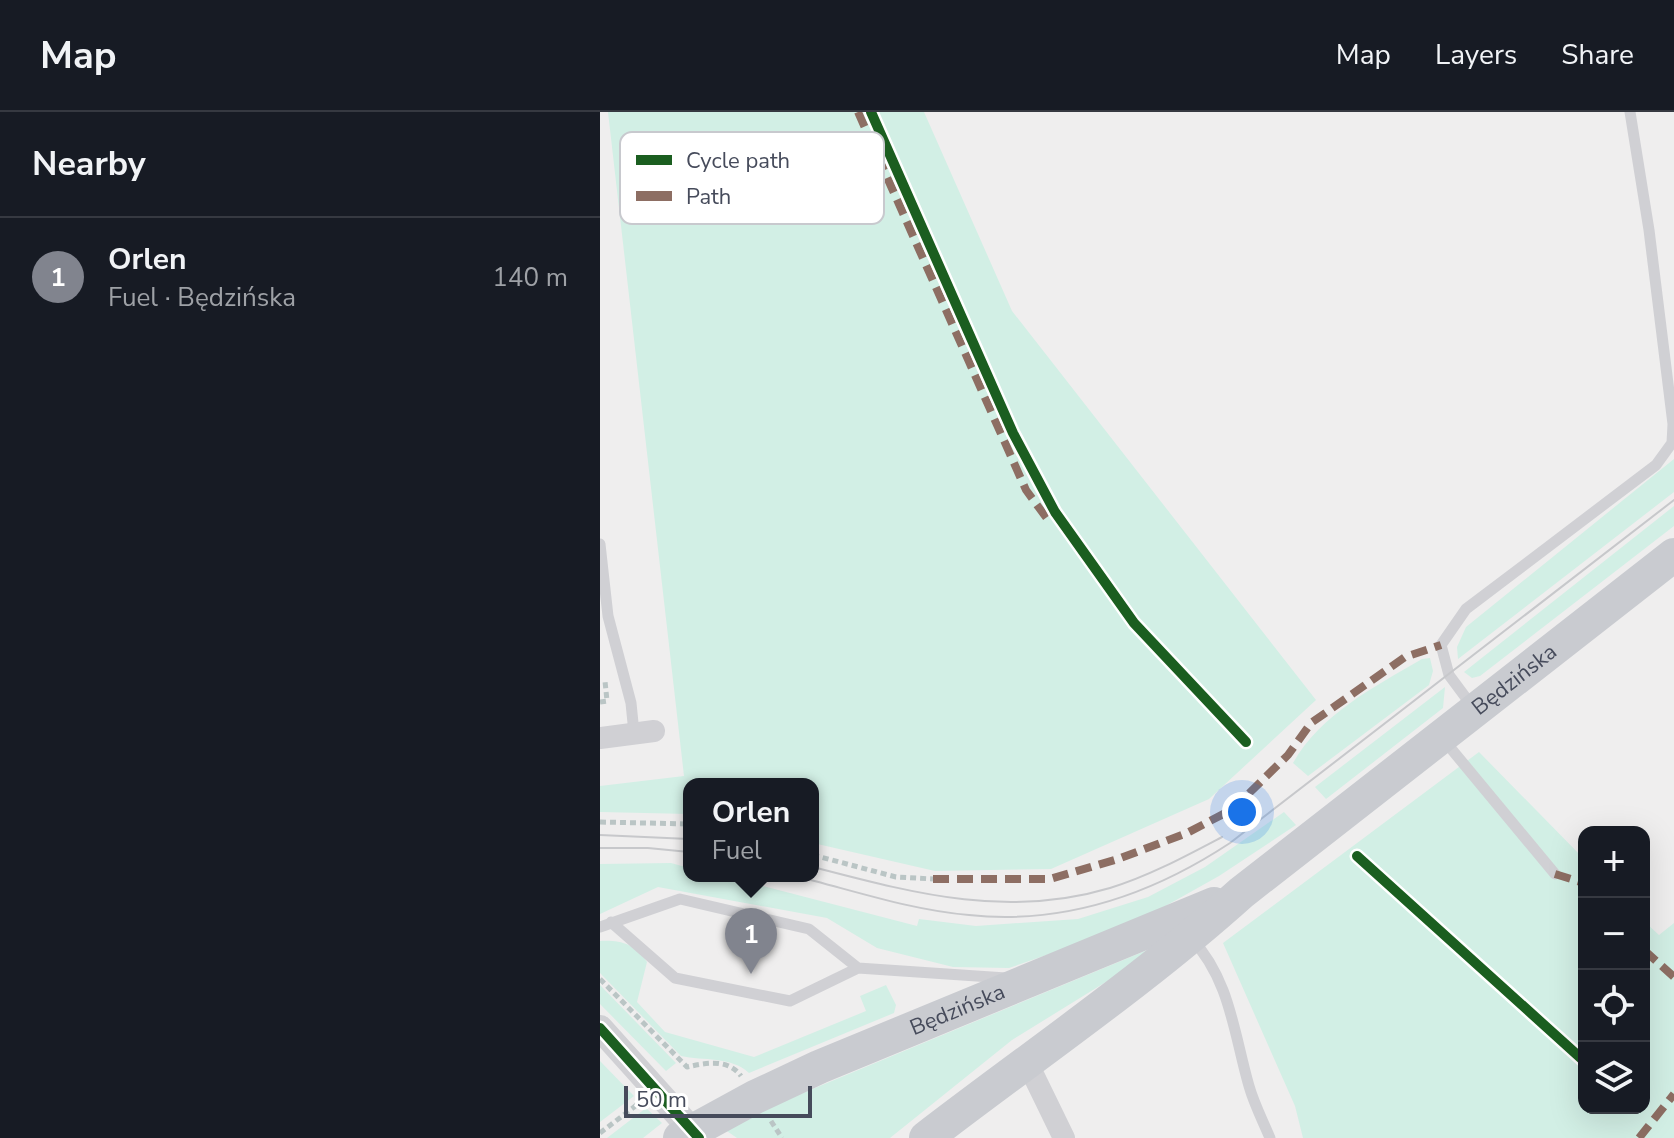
<!DOCTYPE html>
<html lang="en">
<head>
<meta charset="utf-8">
<style>
  :root { --surface:#171b24; --page:#242831; --text:#f1f3f6; --muted:#9ea1a6; --line:#363941; --accent:#81848e }
  body { margin:0; font-family:"Nunito Sans",sans-serif; background:var(--page); color:var(--text) }
  .controls { position:absolute; right:24px; bottom:24px; display:grid; overflow:hidden; border-radius:16px; box-shadow:0 8px 32px #0002 }
  .controls button { width:72px; height:72px; display:grid; place-items:center; padding:0; border:0; border-bottom:2px solid var(--line); background:var(--surface); color:var(--text); font:40px sans-serif }
  .scale { position:absolute; left:24px; bottom:20px; width:188px; box-sizing:border-box; padding-left:8px; border:4px solid #464b5b; border-top:0; font-size:22px; line-height:28px; white-space:nowrap; color:#464b5b; -webkit-text-stroke:6px #fff; paint-order:stroke }
  .you { position:absolute; left:642px; top:700px; width:28px; height:28px; margin:-20px; border:6px solid #fff; border-radius:50%; background:#1a73e8; box-shadow:0 0 0 12px #1a73e833 }
  .badge { display:grid; place-items:center; width:52px; height:52px; border-radius:50%; background:var(--accent); color:#fff; font-size:26px; font-weight:700 }
  .pin { position:absolute; translate:-50% -66px; filter:drop-shadow(0 2px 4px #0008) }
  .pin::after { content:''; position:absolute; top:42px; width:28px; height:24px; background:inherit; clip-path:polygon(0 0,100% 0,50% 100%) }
  .popup { position:absolute; left:83px; top:666px; width:136px; height:104px; box-sizing:border-box; display:grid; place-content:center; border-radius:16px; background:var(--surface); filter:drop-shadow(0 2px 6px #0005); font-size:26px; white-space:nowrap; color:var(--muted) }
  .popup b { font-size:30px; color:var(--text) }
  .popup::after { content:''; position:absolute; left:50%; top:100%; margin-left:-16px; border:16px solid transparent; border-top-color:var(--surface) }
  .list { margin:0; padding:0; list-style:none }
  h2 { display:flex; justify-content:space-between; align-items:center; height:104px; margin:0; padding:0 32px; font-size:34px }
  h2 small { font-size:26px; font-weight:400; color:var(--muted) }
  .list li { display:grid; grid-template-columns:52px 1fr auto; gap:24px; align-items:center; box-sizing:border-box; height:120px; padding:0 32px; border-top:2px solid var(--line) }
  .list b { display:block; font-size:30px; white-space:nowrap }
  .list p { margin:0; font-size:26px; white-space:nowrap; color:var(--muted) }
  .list em { font-size:26px; font-style:normal; color:var(--muted) }
  .icon { flex:none; width:44px; height:44px; fill:none; stroke:currentColor; stroke-width:2; stroke-linecap:round; stroke-linejoin:round }
  .map { position:relative; flex:none; width:1074px; height:1026px; overflow:hidden }
  header { display:flex; align-items:center; gap:48px; box-sizing:border-box; height:112px; padding:0 40px; background:var(--surface); border-bottom:2px solid var(--line) }
  header strong { font-size:38px }
  nav { display:flex; gap:44px; margin-inline-start:auto; font-size:28px }
  main { display:flex }
  aside { flex:1; background:var(--surface) }
  .map>svg:first-child { display:block }
</style>
</head>
<body>
<header>
<strong>Map</strong>
<nav><a>Map</a><a>Layers</a><a>Share</a></nav>
</header>
<main>
<aside>
<h2>Nearby<small></small></h2>
<ul class="list">
<li><span class="badge">1</span><div><b>Orlen</b><p>Fuel · Będzińska</p></div><em>140 m</em></li>
</ul>
</aside>
<div class="map">
<svg width="1074" height="1026" viewBox="0 0 1074 1026">
  <rect width="100%" height="100%" fill="#efeeee"/>
  <!-- green -->
  <path fill="#d2efe5" d="M8 0H324L412 199 716 588 609 687 451 757 335 759 213 731V672H89V702L0 700V674L84 664Z
    M1074 347V380L858 547 857 535 866 515Z
    M1074 394V414L880 564 872 566 864 560Z
    M830 546 833 559 829 573 708 664 693 651C721 602 774 575 822 547Z
    M845 575 843 596 726 687 715 675Z
    M879 640 984 747V996H1044V809L1059 823 1074 811V1026H703L695 994 623 831Z
    M684 700 696 713 619 764 528 815 409 856 353 855 277 836 227 806 58 775 0 802V752L71 751 89 756V764H124L317 814 319 807 376 814 478 807 548 785 605 755Z
    M0 829C21 828 35 832 47 850L37 890 65 920 154 945 266 899 260 884 286 873 296 893 294 901 149 961C131 944 103 949 81 944L0 861Z
    M557 834 543 847 412 928 290 1026H137L121 1015Z
    M0 873 76 951 66 959 0 892Z
    M0 949 34 984 0 1010Z
    M46 996 62 1011 43 1026H7Z"/>
  <g fill="none" stroke-linecap="round" stroke-linejoin="round">
    <!-- path -->
    <path stroke="#bac5c5" stroke-width="5" stroke-dasharray="6 4" stroke-linecap="butt" d="M0 590 7 589 5 569
      M0 710 89 712
      M213 743 296 765 333 767
      M0 867 87 955C105 951 128 946 141 964
      M171 1009 182 1026
      M0 1021 38 992"/>
    <!-- service -->
    <path stroke="#d0d0d4" stroke-width="11" d="M0 432 8 504 31 591 34 621
      M872 594 849 563 841 533 866 497 1056 353 1072 331 1073 312 1049 118 1030 0
      M843 627 955 762
      M11 810 75 866 190 889 258 856
      M0 815 80 787 209 817 258 856 406 866
      M591 826C630 867 634 922 649 974 654 992 663 1009 670 1026"/>
    <!-- minor -->
    <path stroke="#d0d0d4" stroke-width="22" d="M0 626 54 619
      M426 948 464 1026"/>
    <!-- tertiary -->
    <path stroke="#d0d0d4" stroke-width="26" d="M0 916 99 1026"/>
    <!-- primary -->
    <g stroke="#c9cbd0" stroke-width="34">
      <path id="s1" d="M80 1026 155 985 219 955 614 792"/>
      <path id="s2" d="M326 1026C431 945 542 870 641 781L1074 443"/>
    </g>
    <!-- tram -->
    <path stroke="#c7c8cb" stroke-width="2" d="M0 723 89 727
      M0 736H48L89 740
      M213 755C313 781 407 807 510 776 549 764 586 744 622 725
      M195 764C252 778 310 798 369 803 464 813 551 783 630 731L1074 388"/>
    <!-- quiet -->
    <path stroke="#8d6e63" stroke-width="8" stroke-dasharray="16 8" stroke-linecap="butt" d="M258 0 426 378 451 412
      M955 762 984 771
      M333 767H450L518 747 587 721 633 697 688 643 711 611 805 545 841 533
      M1044 838 1074 865
      M1039 1026 1074 982"/>
    <!-- cycleway casing -->
    <g stroke="#fff" stroke-width="15">
      <path id="cycleway" d="M271 0 413 321 455 400 534 511 646 630
        M757 744 984 949
        M0 916 99 1026"/>
    </g>
    <!-- cycleway -->
    <use href="#cycleway" stroke="#1b5e20" stroke-width="10"/>
  </g>
  <g text-anchor="middle" dominant-baseline="central" stroke-width="8" stroke-linejoin="round" paint-order="stroke">
    <!-- street labels -->
    <g font-size="22" fill="#464b5b" stroke="#fff">
      <text stroke="none"><textPath href="#s2" startOffset="746">Będzińska</textPath></text>
      <text stroke="none"><textPath href="#s1" startOffset="306">Będzińska</textPath></text>
    </g>
  </g>
  <!-- legend -->
  <rect x="20" y="20" width="264" height="92" rx="12" fill="#fff" stroke="#c8c9ce" stroke-width="2"/>
  <rect x="36" y="43" width="36" height="10" fill="#1b5e20"/>
  <rect x="36" y="79" width="36" height="10" fill="#8d6e63"/>
  <g font-size="22" fill="#464b5b">
    <text x="86" y="56">Cycle path</text>
    <text x="86" y="92">Path</text>
  </g>
</svg>
<div class="controls">
<button>+</button>
<button>−</button>
<button><svg class="icon" aria-label="locate" viewBox="0 0 24 24"><circle cx="12" cy="12" r="6"/><path d="M12 2v4M12 18v4M2 12h4M18 12h4"/></svg></button>
<button><svg class="icon" aria-label="layers" viewBox="0 0 24 24"><path d="M12 4l9 5-9 5-9-5zM3 14l9 5 9-5"/></svg></button>
</div>
<div class="scale">50 m</div>
<div class="you"></div>
<div class="pin badge" style="left:151px;top:862px">1</div>
<div class="popup"><b>Orlen</b>Fuel</div>
</div>
</main>
</body>
</html>
